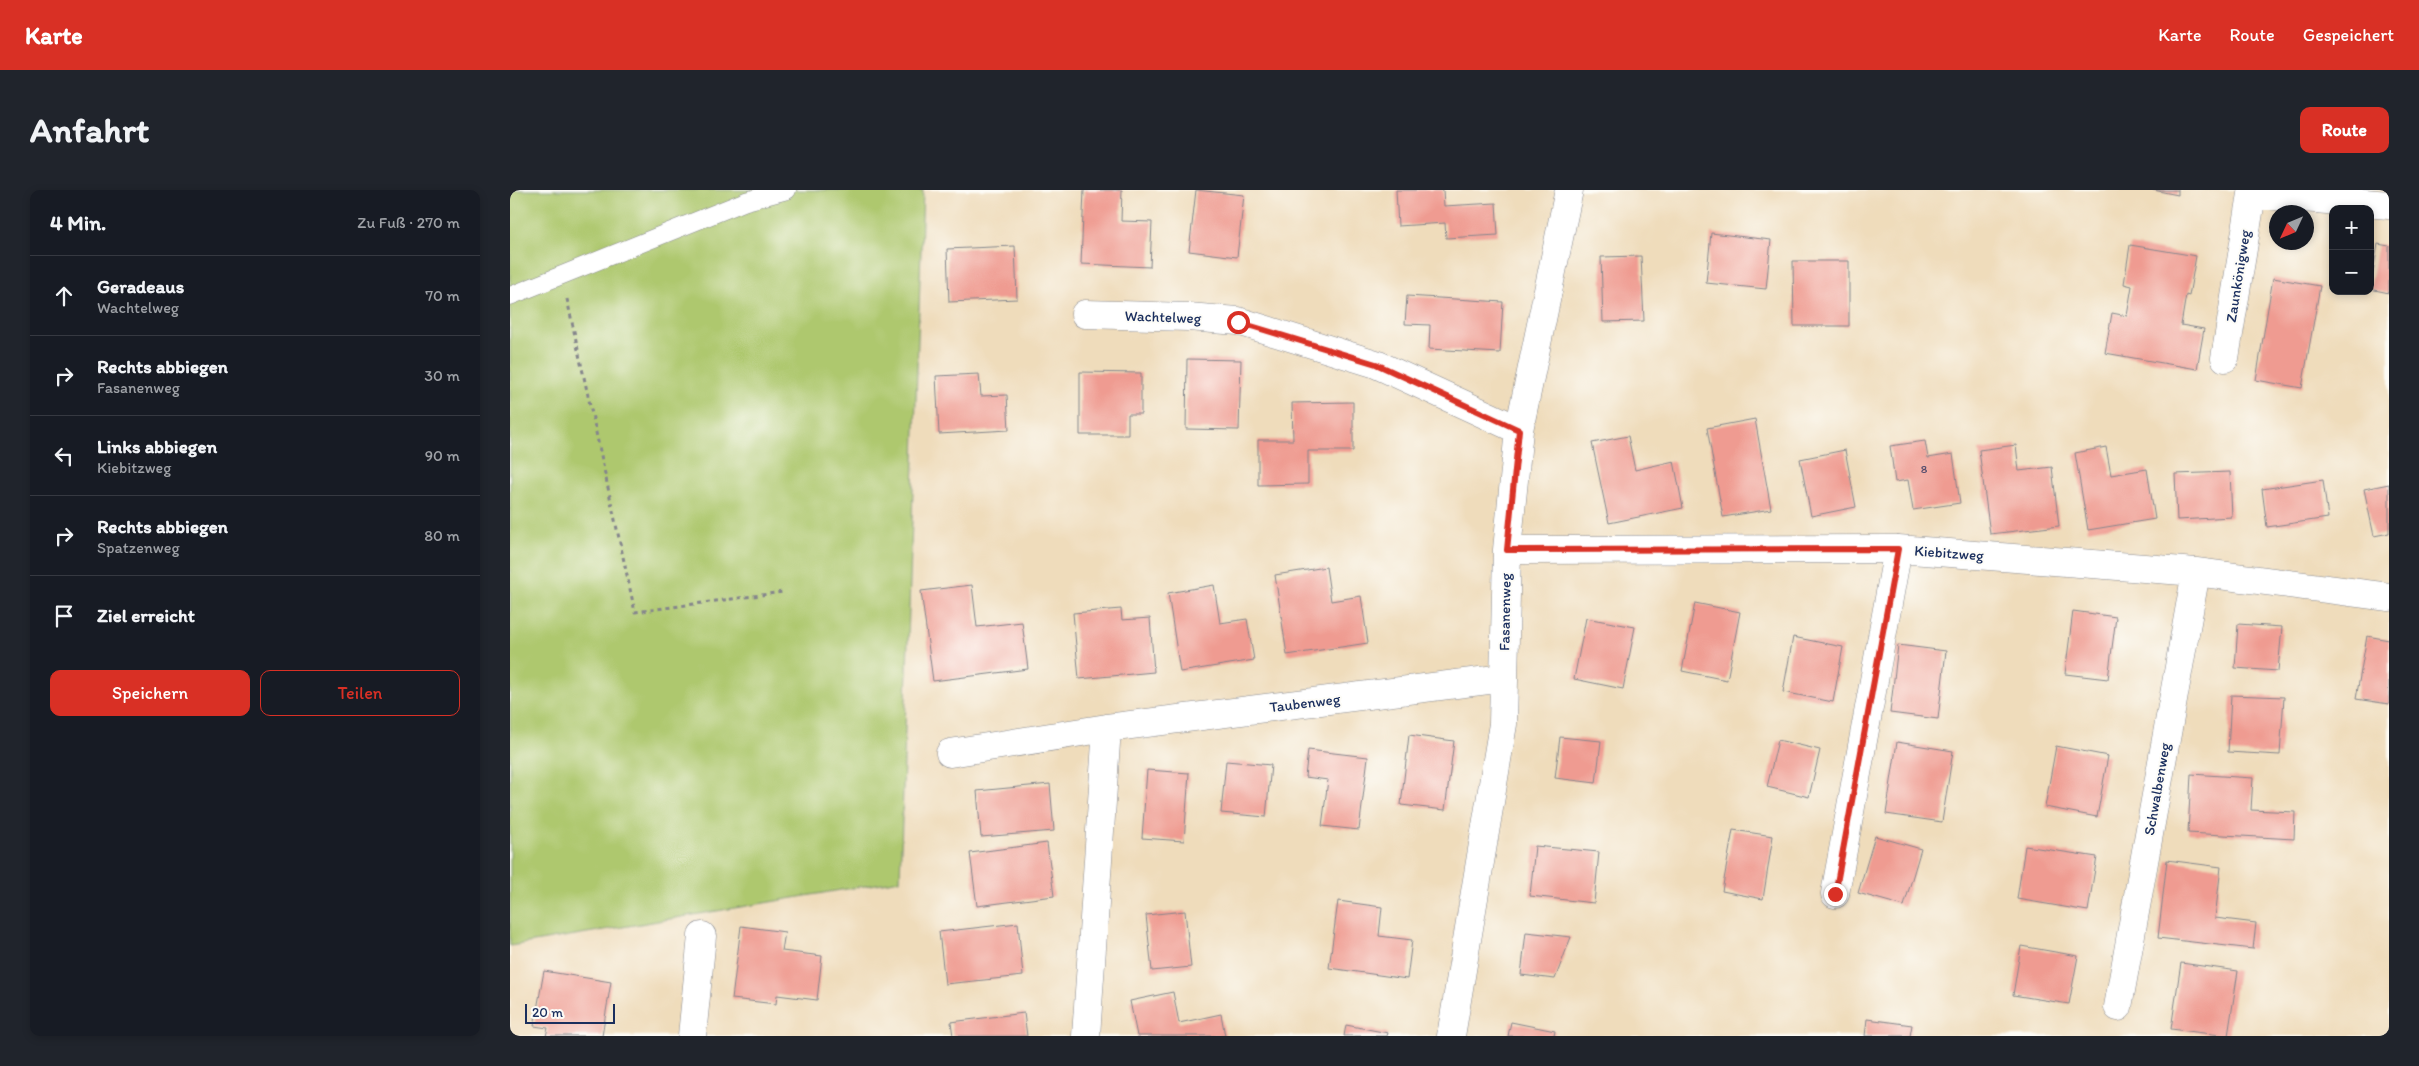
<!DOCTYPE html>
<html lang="de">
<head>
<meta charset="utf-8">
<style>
  :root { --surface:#171b24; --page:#20242c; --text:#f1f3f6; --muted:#9ea1a6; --line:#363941; --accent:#d93025 }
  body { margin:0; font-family:Itim,sans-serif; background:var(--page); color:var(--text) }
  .controls { position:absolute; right:15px; top:15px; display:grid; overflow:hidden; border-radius:10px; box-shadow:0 2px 8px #0003 }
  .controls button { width:45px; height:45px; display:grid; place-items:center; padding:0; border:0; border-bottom:1px solid var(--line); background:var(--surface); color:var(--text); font:25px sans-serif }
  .compass { position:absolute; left:1759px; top:15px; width:45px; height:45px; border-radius:50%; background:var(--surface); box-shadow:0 2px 8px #0003; rotate:226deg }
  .scale { position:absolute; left:15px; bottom:12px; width:90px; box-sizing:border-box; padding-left:5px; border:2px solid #1b2f5e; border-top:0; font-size:14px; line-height:18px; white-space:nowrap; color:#1b2f5e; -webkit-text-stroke:4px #fdfcf7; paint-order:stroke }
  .stop { position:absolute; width:15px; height:15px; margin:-11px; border:4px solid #d93025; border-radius:50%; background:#fff }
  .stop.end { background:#d93025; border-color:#fff; box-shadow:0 1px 5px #0008 }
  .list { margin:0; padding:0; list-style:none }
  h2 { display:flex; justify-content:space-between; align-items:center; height:65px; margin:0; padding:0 20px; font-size:21px }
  h2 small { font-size:16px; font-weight:400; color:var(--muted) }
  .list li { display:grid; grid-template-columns:32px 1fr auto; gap:15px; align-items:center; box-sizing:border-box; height:80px; padding:0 20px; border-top:1px solid var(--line) }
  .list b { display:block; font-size:19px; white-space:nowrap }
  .list p { margin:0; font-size:16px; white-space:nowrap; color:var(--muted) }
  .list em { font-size:16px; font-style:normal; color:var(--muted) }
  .actions { display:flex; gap:10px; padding:15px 20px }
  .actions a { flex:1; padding:11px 0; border:1px solid var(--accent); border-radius:10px; text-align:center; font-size:18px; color:var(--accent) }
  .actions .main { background:var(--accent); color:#fff }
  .icon { flex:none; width:28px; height:28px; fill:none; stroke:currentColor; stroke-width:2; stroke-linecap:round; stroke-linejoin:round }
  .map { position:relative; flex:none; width:1879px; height:846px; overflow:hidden; border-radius:10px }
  header { display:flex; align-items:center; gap:30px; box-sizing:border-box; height:70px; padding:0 25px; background:var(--accent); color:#fff }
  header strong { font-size:24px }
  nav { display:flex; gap:28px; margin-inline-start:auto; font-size:18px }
  .intro { display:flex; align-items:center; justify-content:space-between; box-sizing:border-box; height:120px; padding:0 30px }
  h1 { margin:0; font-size:35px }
  .button { padding:12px 22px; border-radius:10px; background:var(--accent); color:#fff; font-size:18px; font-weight:700 }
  main { display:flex; gap:30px; padding:0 30px }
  aside { flex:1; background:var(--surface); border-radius:10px; box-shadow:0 2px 8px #0003 }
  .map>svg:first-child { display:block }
</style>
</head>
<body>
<header>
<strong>Karte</strong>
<nav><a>Karte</a><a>Route</a><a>Gespeichert</a></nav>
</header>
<div class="intro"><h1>Anfahrt</h1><a class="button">Route</a></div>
<main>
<aside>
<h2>4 Min.<small>Zu Fuß · 270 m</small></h2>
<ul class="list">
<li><svg class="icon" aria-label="ahead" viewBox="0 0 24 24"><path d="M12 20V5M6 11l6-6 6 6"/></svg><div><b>Geradeaus</b><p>Wachtelweg</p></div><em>70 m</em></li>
<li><svg class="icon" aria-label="right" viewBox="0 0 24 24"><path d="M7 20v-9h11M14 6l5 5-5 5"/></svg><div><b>Rechts abbiegen</b><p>Fasanenweg</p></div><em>30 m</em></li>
<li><svg class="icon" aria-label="left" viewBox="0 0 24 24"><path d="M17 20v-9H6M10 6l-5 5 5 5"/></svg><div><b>Links abbiegen</b><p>Kiebitzweg</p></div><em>90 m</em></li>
<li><svg class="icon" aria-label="right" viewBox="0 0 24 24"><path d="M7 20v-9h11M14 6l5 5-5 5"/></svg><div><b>Rechts abbiegen</b><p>Spatzenweg</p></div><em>80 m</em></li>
<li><svg class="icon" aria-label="arrive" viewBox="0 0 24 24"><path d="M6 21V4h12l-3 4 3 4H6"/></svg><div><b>Ziel erreicht</b></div></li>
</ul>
<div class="actions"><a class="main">Speichern</a><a>Teilen</a></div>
</aside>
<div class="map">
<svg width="1879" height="846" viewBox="0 0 1879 846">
  <rect width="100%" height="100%" fill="#fdfcf7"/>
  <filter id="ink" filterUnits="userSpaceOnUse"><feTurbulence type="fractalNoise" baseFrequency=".02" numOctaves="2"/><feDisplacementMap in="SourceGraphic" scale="10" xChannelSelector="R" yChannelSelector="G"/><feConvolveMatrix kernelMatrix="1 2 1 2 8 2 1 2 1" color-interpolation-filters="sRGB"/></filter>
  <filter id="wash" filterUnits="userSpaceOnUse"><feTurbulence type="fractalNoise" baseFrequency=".0096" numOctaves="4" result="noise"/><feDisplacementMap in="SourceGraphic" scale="20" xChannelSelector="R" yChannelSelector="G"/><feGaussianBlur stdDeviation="1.12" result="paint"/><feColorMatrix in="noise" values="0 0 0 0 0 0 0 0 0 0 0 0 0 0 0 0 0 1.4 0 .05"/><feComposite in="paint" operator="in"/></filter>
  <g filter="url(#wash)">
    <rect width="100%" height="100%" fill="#efdcbb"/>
    <!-- green -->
    <path fill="#aec86e" stroke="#647c66" d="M0 0H413L390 690 0 756Z"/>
    <g id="blocks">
      <!-- building -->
      <path fill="#ef9b91" d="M574 0H612L611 31 642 32 640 77 571 74Z
        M686 0 734 5 727 67 679 61Z
        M886 0H933L934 16 986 13 988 45 936 48 935 33 888 36Z
        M1643 0H1668V5Z
        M1201 43 1261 50 1256 99 1196 93Z
        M1868 54 1879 56V103L1860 99Z
        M1620 55 1686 66 1679 106 1676 105 1671 135 1694 139 1687 179 1595 163 1602 123 1617 126 1622 96 1614 94Z
        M505 56 507 109 439 112 437 59Z
        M1131 66 1134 131 1093 132 1091 67Z
        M1283 71H1339V136H1284Z
        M1763 88 1810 96 1792 198 1746 190Z
        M897 106 993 112 990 163 919 159 920 135 895 134Z
        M677 169 731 170 729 240 676 239Z
        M570 182 631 183V224H618V245H570Z
        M469 184 471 206 497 205 499 240 429 244 426 186Z
        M843 212V261H798V294L748 295V250H783L782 213Z
        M1245 229 1261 319 1213 327 1197 238Z
        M1118 246 1125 280 1164 271 1173 318 1099 333 1082 253Z
        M1415 251 1418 268 1443 264 1450 313 1403 320 1398 290 1385 292 1380 256Z
        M1506 255 1509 281 1542 277 1549 336 1480 344 1469 260Z
        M1596 257 1601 285 1637 279 1645 329 1578 340 1565 263Z
        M1335 260 1346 317 1301 326 1290 269Z
        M1720 282 1722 327 1667 330 1665 284Z
        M1813 290 1818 328 1757 337 1752 299Z
        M1879 294V343L1864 346 1854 299Z
        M816 377 821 411 851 406 858 453 777 465 765 385Z
        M462 395 467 437 512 432 518 479 423 491 411 401Z
        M704 395 710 433 737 429 744 470 670 482 658 403Z
        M1185 413 1230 422 1217 490 1172 481Z
        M611 419 612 430 640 428 644 482 569 489 563 423Z
        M1563 421 1606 427 1598 489 1555 484Z
        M1076 428 1125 437 1113 499 1064 489Z
        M1728 434 1772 437 1768 481 1725 478Z
        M1857 446 1879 450V514L1846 509Z
        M1283 447 1333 457 1323 512 1273 502Z
        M1388 455 1436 461 1428 529 1380 523Z
        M1721 505 1774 507 1770 565 1718 562Z
        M899 545 944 551 935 620 891 615Z
        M1050 547 1091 551 1086 593 1045 588Z
        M1268 550 1310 560 1299 607 1257 597Z
        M1387 552 1443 561 1432 632 1376 624Z
        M1546 556 1598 566 1587 627 1535 617Z
        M798 560 858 567 849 640 812 636 818 590 795 587Z
        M716 571 761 575 756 627 711 623Z
        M637 580 679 583 674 651 632 648Z
        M1681 584 1743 588 1741 620 1785 622 1784 649 1678 643Z
        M540 594 544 641 471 647 467 601Z
        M1223 640 1263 646 1253 709 1212 701Z
        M1365 646 1411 659 1394 716 1348 703Z
        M537 653 544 706 467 716 460 663Z
        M1025 656 1089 662 1084 713 1020 706Z
        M1515 656 1587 667 1578 721 1507 709Z
        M1657 670 1711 677 1705 728 1746 733 1743 759 1648 748Z
        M828 711 872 717 869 746 902 750 897 789 819 778Z
        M675 721 681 777 642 781 636 725Z
        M508 733 513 786 435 794 429 742Z
        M231 736 275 742 272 761 312 766 307 810 267 805 266 814 222 809Z
        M1016 742 1061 747 1045 789 1011 785Z
        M1511 756 1568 766 1559 814 1503 805Z
        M1671 773 1728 781 1718 846 1661 839Z
        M34 781 101 792 92 846H36L38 838 24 836Z
        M663 802 669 833 711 824 715 846H627L620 811Z
        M514 823 517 846H443L441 832Z
        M1357 829 1402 835 1400 846H1355Z
        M1001 832 1045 841 1044 846H998Z
        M836 835 878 843 877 846H834Z"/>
    </g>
  </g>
  <g filter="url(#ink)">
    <use href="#blocks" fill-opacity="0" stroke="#85868c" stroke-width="1"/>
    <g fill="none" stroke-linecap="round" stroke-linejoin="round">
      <!-- service casing -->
      <g stroke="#85868c" stroke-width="19">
        <path id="service" d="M0 106 236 11 277 0"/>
      </g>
      <!-- minor casing -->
      <g stroke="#85868c" stroke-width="29">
        <path id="minor" d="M575 124 678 127 728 131 866 174 1009 240
          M1715 168 1742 4 1879 15
          M997 360 1388 359 1686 382 1879 407
          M440 563 597 538 994 488
          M1325 704 1388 359
          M1608 817 1686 382
          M182 846 192 746
          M576 846 597 538
          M941 846 993 534 997 360 1009 240 1059 0"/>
      </g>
      <!-- path -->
      <path stroke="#85868c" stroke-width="3" stroke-dasharray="4 4" stroke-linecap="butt" d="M57 109 125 422 273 402"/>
      <!-- service -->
      <use href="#service" stroke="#fff" stroke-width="18"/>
      <!-- minor -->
      <use href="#minor" stroke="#fff" stroke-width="28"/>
    </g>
  </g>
  <g fill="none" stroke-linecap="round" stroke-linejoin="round" filter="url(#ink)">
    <!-- route -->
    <path stroke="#d93025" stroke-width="6" d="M728 132 866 174 1009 240 997 360 1388 359 1325 704"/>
  </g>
  <g text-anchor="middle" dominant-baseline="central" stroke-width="4" stroke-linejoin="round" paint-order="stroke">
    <!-- number labels -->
    <g font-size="12" fill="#504a6b">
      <text x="1414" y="279">8</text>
    </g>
    <!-- street labels -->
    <g font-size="15" fill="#1b2f5e" stroke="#fdfcf7">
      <text transform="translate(1728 86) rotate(-81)">Zaunkönigweg</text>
      <text transform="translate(653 127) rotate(2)">Wachtelweg</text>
      <text transform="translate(1439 363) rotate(4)">Kiebitzweg</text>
      <text transform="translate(995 422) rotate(-89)">Fasanenweg</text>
      <text transform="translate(795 513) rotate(-7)">Taubenweg</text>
      <text transform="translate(1647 599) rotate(-80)">Schwalbenweg</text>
    </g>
  </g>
</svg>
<div class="controls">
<button>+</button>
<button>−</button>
</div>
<svg class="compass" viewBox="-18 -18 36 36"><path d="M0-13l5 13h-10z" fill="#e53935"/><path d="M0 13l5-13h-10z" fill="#9ea1a6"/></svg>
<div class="scale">20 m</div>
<div class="stop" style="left:728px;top:132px"></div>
<div class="stop end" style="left:1325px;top:704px"></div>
</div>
</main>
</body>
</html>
